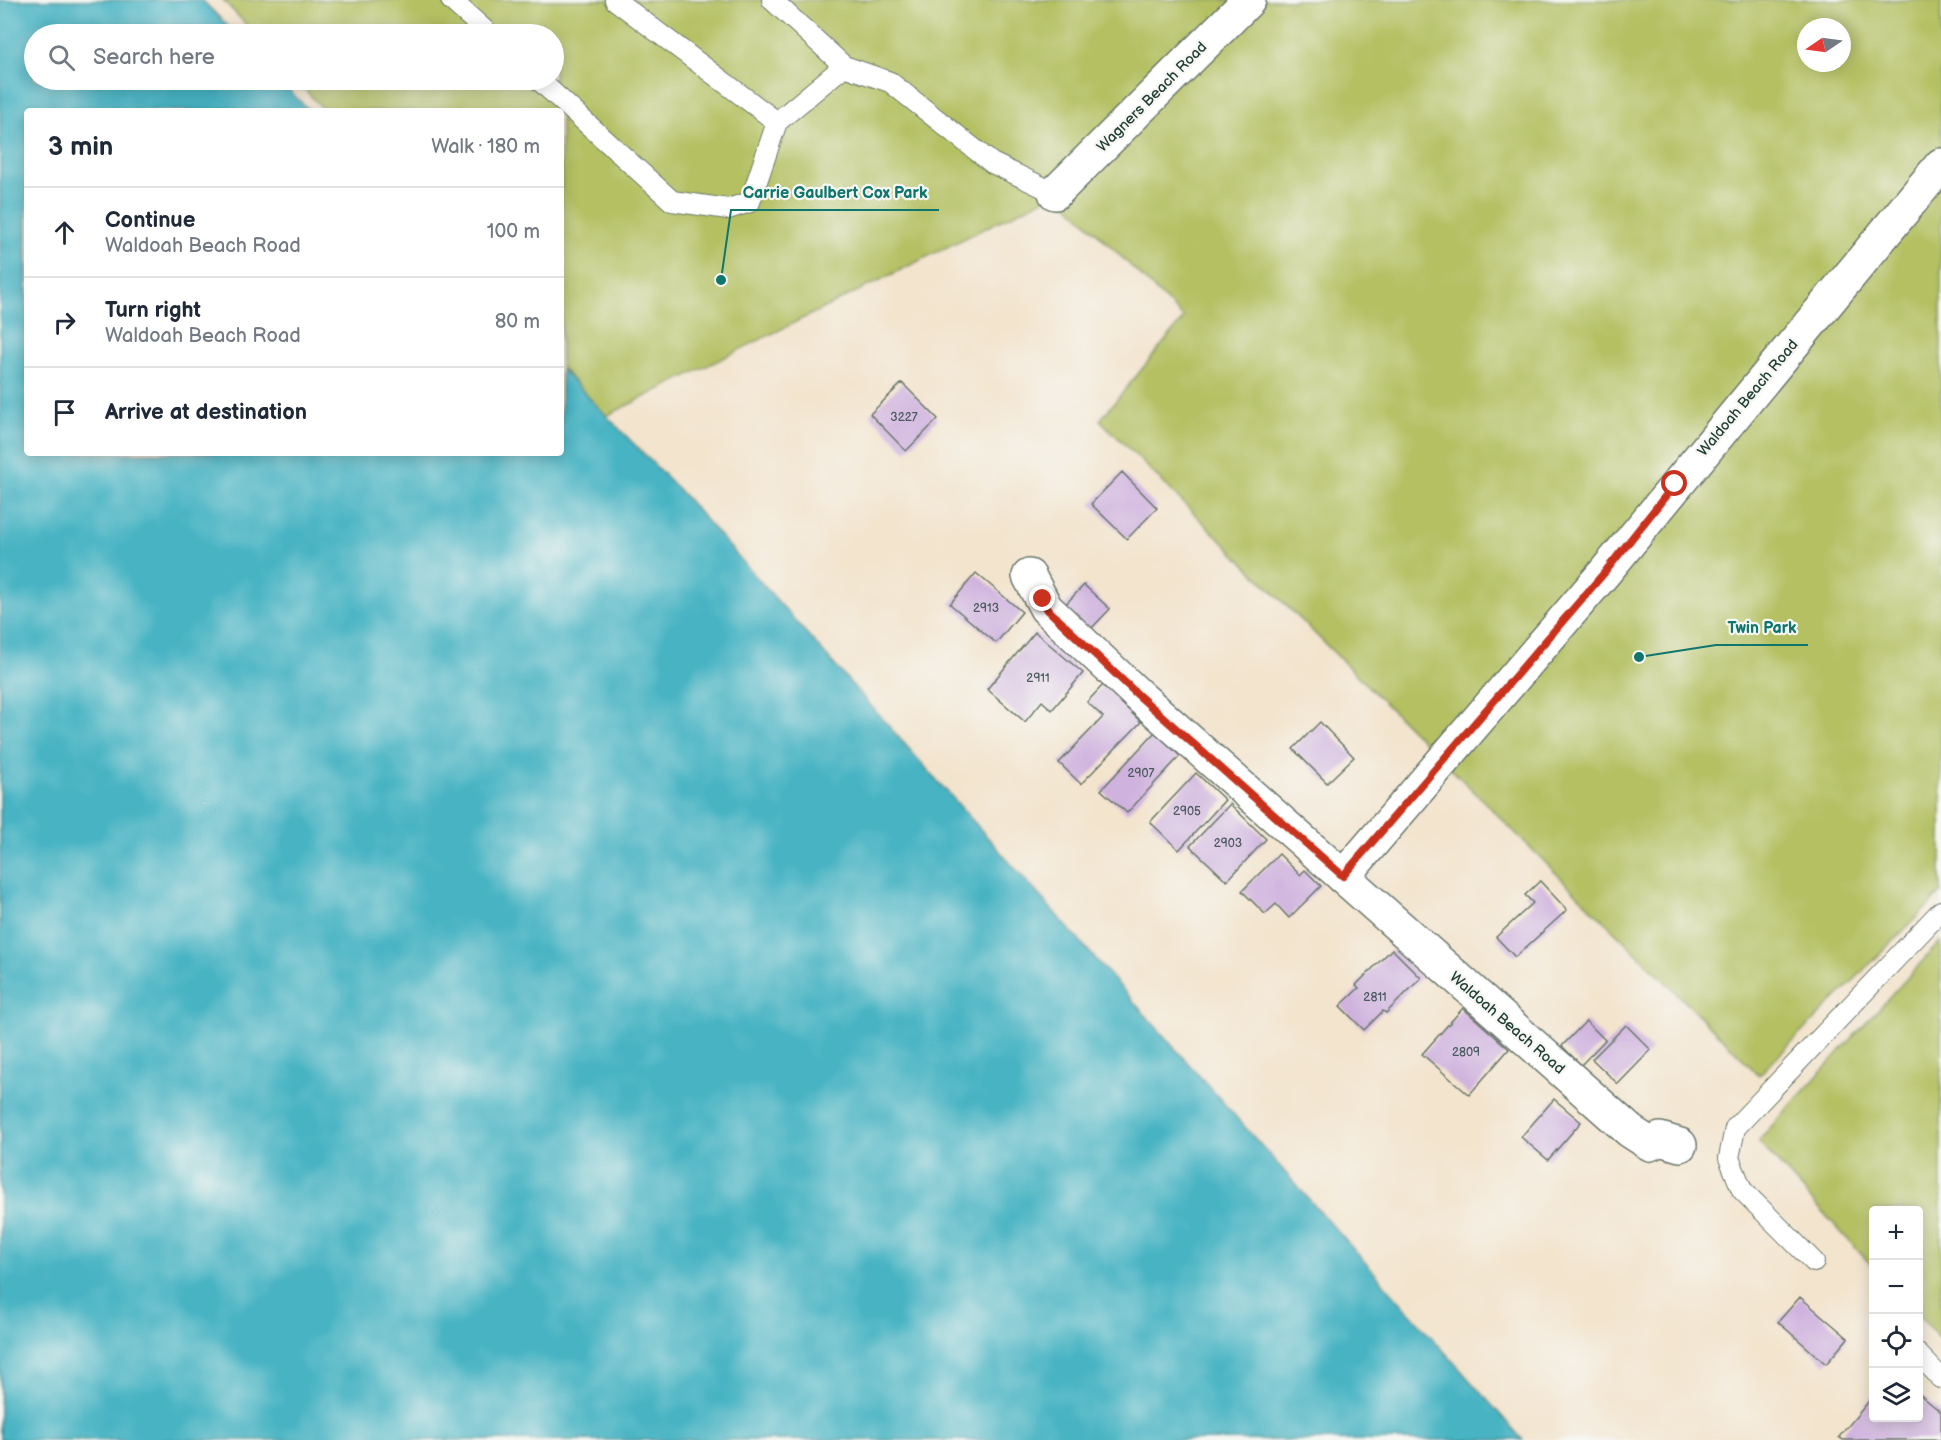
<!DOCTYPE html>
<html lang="en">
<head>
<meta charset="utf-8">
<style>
  :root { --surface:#fff; --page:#f2f2f3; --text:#1f2937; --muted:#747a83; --line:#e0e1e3 }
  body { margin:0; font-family:"Balsamiq Sans",sans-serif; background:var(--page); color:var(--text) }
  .controls { position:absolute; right:18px; bottom:18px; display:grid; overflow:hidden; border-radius:6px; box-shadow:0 3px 15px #0003 }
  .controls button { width:54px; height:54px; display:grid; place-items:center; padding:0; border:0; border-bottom:2px solid var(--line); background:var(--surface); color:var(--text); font:30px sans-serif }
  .compass { position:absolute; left:1797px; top:18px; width:54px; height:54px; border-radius:50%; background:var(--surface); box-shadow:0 3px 15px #0003; rotate:257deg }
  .stop { position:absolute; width:18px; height:18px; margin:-14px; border:4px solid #c8321e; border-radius:50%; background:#fff }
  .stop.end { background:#c8321e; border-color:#fff; box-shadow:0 2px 6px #0008 }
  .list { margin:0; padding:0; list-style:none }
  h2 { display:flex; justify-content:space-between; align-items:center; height:78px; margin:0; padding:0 24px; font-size:26px }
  h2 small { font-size:20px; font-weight:400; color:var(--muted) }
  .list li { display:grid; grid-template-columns:39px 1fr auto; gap:18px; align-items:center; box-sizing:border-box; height:90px; padding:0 24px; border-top:2px solid var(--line) }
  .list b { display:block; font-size:22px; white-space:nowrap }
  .list p { margin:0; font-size:20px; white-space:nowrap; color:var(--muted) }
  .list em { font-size:20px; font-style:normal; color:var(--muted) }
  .icon { flex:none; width:33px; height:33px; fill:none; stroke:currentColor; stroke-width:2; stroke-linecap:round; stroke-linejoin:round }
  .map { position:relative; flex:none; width:1941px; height:1440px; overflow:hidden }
  .search { position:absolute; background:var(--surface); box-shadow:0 3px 15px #0003; left:24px; top:24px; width:540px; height:66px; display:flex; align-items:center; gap:15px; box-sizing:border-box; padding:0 21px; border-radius:33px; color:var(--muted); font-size:22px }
  .panel { position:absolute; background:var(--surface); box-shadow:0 3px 15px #0003; left:24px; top:108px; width:540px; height:348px; border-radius:6px }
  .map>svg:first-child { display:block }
</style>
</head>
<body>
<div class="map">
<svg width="1941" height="1440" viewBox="0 0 1941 1440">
  <rect width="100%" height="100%" fill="#f6f6f2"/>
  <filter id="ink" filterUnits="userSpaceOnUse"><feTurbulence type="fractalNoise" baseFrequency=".0167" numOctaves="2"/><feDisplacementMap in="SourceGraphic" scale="12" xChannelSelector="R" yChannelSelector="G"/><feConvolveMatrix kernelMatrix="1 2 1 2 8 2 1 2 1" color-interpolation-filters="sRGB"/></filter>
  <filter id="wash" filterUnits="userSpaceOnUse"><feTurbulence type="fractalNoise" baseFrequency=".008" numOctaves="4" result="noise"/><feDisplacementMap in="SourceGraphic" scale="24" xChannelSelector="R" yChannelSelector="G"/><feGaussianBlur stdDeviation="1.35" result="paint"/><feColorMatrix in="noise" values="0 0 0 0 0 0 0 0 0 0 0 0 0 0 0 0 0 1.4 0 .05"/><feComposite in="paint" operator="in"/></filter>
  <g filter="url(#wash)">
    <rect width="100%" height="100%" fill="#f3e4cd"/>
    <!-- green -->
    <path fill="#b4c062" stroke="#6a7e4b" stroke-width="1.5" fill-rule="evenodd" d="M223 0H1941V893L1759 1075 1100 420 1184 318 1056 193 606 416 561 367V111H325L296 80H554V34H255ZM1806 27H1842V63H1806Z
      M1941 941V1340L1919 1316 1918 1210H1874L1873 1267 1758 1141Z"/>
    <!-- water -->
    <path fill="#47b3c3" stroke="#33787c" stroke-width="1.5" d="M0 0H202L236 34H34V80H279L310 111H27V453H561V369L680 491 1523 1440H0Z"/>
    <g id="blocks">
      <!-- building -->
      <path fill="#cfb2de" d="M902 383 938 419 906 451 870 414Z
        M1122 472 1157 508 1127 539 1091 504Z
        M976 573 1022 612 996 643 950 604Z
        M1084 585 1110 609 1088 632 1062 608Z
        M1035 632 1083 673 1052 710 1042 701 1025 722 987 689Z
        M1103 685 1141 722 1081 784 1059 763 1103 717 1087 702Z
        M1320 722 1354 757 1327 783 1293 749Z
        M1155 732 1180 756 1127 813 1101 790Z
        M1196 773 1225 800 1179 850 1150 822Z
        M1230 804 1266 839 1227 881 1190 846Z
        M1279 854 1300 875 1305 870 1321 886 1289 918 1276 904 1265 914 1242 891Z
        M1540 881 1567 910 1515 957 1496 937 1533 903 1525 895Z
        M1392 949 1421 978 1386 1013 1383 1011 1364 1030 1340 1006 1359 988 1356 985Z
        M1463 1008 1509 1049 1469 1095 1422 1054Z
        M1586 1021 1605 1040 1581 1065 1562 1046Z
        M1626 1025 1651 1050 1618 1084 1592 1059Z
        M1554 1099 1581 1122 1548 1160 1521 1137Z
        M1800 1297 1848 1338 1826 1364 1778 1322Z
        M1918 1393 1941 1412V1440H1843L1839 1437 1874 1395V1418H1918Z"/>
    </g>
  </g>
  <g filter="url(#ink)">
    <use href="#blocks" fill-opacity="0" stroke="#69776a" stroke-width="1.5"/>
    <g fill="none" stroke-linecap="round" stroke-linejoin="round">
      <!-- service casing -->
      <g stroke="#69776a" stroke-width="22">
        <path id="service" d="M451 0 489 34
          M615 0 777 122 844 66 772 0
          M844 66 890 82 992 163 1055 193
          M539 80 672 201 728 209 750 202 777 122
          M1814 1262 1742 1190 1729 1158 1735 1128 1941 911
          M1918 1354 1941 1378"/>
      </g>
      <!-- minor casing -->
      <g stroke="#69776a" stroke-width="36">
        <path id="minor" d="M1055 193 1249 0
          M1029 576 1046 608 1138 695 1630 1131 1650 1144 1660 1139 1680 1145
          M1343 877 1605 572 1941 165"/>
      </g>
      <!-- service -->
      <use href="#service" stroke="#fff" stroke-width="20"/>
      <!-- minor -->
      <use href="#minor" stroke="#fff" stroke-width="33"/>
    </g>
  </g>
  <g fill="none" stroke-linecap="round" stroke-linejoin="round" filter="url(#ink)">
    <!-- route -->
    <path stroke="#c8321e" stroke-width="8" d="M1043 599 1046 608 1138 695 1343 876 1605 572 1675 484"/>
  </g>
  <g text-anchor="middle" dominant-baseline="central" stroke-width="4.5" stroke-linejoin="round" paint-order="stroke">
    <!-- number labels -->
    <g font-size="12" fill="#4b5a5e">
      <text x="904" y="417">3227</text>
      <text x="986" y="608">2913</text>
      <text x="1038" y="678">2911</text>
      <text x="1141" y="773">2907</text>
      <text x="1187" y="811">2905</text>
      <text x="1228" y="843">2903</text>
      <text x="1375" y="997">2811</text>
      <text x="1466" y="1052">2809</text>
    </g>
    <!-- street labels -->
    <g font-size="15" fill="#1f3d34" stroke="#f6f6f2">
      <text transform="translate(1152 97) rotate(-45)">Wagners Beach Road</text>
      <text transform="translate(1748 398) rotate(-50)">Waldoah Beach Road</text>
      <text transform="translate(1507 1023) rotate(41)">Waldoah Beach Road</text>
    </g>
  </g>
  <!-- callouts -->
  <path fill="none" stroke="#0f766e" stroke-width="2" d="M721 280L731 210H939M1639 657L1716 645H1808"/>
  <g fill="#0f766e" stroke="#f6f6f2" stroke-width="2">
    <circle cx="721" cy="280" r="6"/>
    <circle cx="1639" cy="657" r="6"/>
  </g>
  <g font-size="16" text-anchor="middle" font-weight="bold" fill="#0f766e" stroke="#f6f6f2" stroke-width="4.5" stroke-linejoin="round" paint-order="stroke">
    <text x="835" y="198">Carrie Gaulbert Cox Park</text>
    <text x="1762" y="633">Twin Park</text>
  </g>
</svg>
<div class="controls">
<button>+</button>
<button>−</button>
<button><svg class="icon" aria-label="locate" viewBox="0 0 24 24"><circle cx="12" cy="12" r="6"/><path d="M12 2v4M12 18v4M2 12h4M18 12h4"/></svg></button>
<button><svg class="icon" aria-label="layers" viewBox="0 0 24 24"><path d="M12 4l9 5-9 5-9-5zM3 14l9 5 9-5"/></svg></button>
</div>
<svg class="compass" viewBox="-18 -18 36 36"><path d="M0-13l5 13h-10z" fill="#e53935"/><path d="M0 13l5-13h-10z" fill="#747a83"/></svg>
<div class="stop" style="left:1675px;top:484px"></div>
<div class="stop end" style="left:1043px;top:599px"></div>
<div class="search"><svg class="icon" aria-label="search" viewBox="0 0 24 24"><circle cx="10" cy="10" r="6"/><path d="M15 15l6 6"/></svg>Search here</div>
<section class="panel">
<h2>3 min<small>Walk · 180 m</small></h2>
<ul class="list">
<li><svg class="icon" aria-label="ahead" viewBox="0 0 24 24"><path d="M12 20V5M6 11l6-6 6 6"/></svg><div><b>Continue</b><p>Waldoah Beach Road</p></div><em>100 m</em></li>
<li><svg class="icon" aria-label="right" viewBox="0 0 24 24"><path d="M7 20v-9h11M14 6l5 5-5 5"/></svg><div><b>Turn right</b><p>Waldoah Beach Road</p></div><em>80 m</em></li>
<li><svg class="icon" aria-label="arrive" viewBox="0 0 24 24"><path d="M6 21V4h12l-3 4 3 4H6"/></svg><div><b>Arrive at destination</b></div></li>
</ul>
</section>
</div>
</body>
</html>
